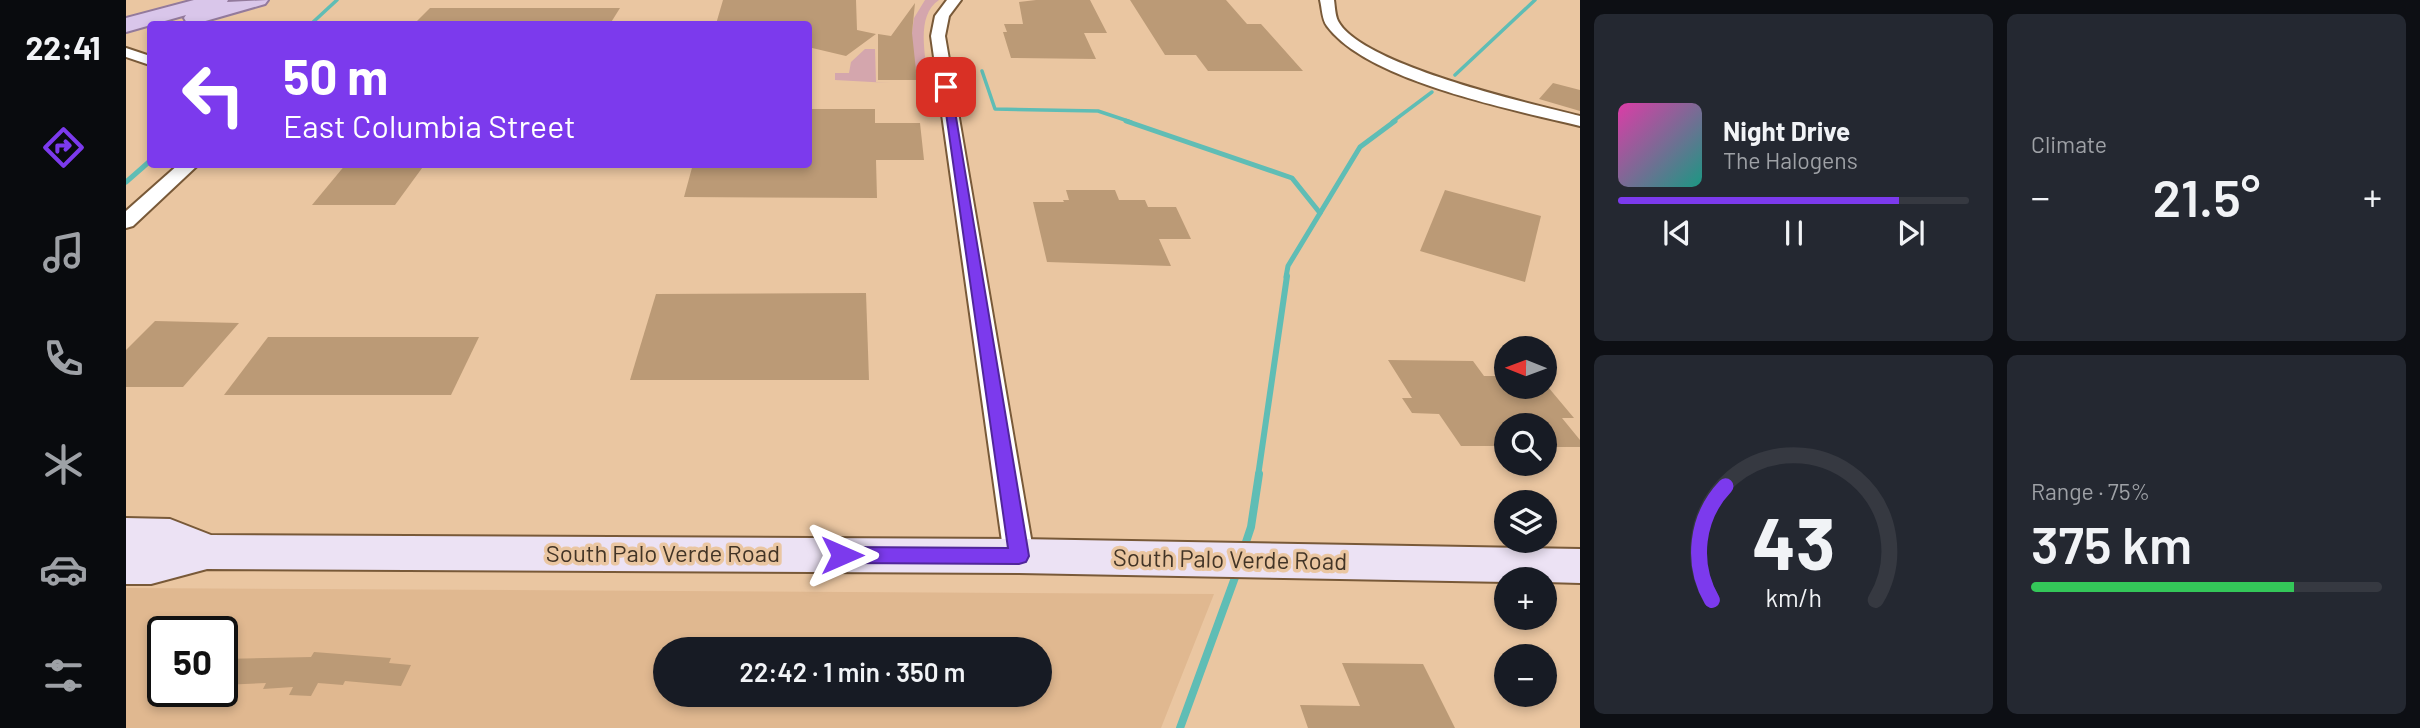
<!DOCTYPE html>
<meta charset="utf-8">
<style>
body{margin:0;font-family:Barlow,sans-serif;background:#242831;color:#f1f3f6;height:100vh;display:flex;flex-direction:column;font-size:26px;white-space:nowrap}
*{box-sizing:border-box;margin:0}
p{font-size:23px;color:#9ea1a6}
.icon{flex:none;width:38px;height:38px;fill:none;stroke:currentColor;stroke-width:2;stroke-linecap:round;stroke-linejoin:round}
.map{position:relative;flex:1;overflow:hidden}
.side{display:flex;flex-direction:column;gap:14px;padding:14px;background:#0d0f14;width:840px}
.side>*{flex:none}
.hud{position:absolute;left:21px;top:21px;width:665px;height:147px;border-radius:7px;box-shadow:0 4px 10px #0003;background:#7c3aed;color:#fff;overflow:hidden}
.needle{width:46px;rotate:271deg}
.buttons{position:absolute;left:1368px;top:336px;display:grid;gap:14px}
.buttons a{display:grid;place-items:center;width:63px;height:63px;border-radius:50%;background:#171b24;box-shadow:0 4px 10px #0003;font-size:35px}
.speed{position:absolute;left:21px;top:616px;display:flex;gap:14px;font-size:35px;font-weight:700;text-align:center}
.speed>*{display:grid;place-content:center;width:91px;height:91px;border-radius:50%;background:#171b24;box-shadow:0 4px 10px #0003;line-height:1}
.speed .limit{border:4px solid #111;border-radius:10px;background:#fff;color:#111}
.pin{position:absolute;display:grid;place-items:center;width:60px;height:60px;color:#fff;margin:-30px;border-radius:14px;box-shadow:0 4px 10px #0006}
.me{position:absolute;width:77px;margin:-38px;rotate:90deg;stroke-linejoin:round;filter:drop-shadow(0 0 5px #0008)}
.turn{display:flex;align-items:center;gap:24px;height:147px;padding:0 21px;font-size:32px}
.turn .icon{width:91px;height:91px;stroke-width:2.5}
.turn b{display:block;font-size:49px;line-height:60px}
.big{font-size:52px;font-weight:600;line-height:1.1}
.side .tile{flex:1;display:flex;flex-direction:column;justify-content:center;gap:10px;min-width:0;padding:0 24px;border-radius:10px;background:#242831}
.side .dial{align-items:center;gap:0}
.dial svg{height:182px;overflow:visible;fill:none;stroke:#363941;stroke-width:7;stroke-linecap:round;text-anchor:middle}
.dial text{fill:#f1f3f6;stroke:none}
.song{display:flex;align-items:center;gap:21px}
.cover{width:84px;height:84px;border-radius:10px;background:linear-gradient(135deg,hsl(320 70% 55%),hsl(170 70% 35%))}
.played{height:7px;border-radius:4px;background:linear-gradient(90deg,#7c3aed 80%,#363941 80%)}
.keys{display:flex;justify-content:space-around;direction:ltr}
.heat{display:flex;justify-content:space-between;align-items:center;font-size:38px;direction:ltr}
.charge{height:10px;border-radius:5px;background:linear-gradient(90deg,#34c759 75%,#363941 0)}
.side .tiles{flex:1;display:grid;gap:14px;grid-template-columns:repeat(2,1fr)}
.trip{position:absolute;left:527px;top:637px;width:399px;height:70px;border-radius:35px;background:#171b24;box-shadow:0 4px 10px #0003;font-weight:600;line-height:70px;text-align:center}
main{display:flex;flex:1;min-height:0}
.dock{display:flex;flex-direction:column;width:126px;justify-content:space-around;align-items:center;background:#090b0e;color:#9ea1a6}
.dock .icon{width:49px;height:49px}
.dock .active{color:#7c3aed}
.dock b{font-size:32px;color:#f1f3f6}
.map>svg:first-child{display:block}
.built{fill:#e0b890;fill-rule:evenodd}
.green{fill:#d4a6ad}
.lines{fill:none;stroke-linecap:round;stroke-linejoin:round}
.stream-far3{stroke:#5fbdb5;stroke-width:3.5}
.stream-far2{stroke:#5fbdb5;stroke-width:5}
.stream-far1{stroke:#5fbdb5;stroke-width:6}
.stream{stroke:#5fbdb5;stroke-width:8}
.building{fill:#bb9a76}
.street-casing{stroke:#785938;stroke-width:4}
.secondary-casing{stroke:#785938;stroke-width:4}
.primary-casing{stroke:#937a9c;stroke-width:4}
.street{fill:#fff;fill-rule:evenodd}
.secondary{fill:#ece2f4;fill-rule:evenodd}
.primary{fill:#d9c6ea;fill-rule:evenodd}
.route{fill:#7c3aed;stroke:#51269a;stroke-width:2}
.labels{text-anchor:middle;stroke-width:7;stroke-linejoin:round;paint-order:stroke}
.near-street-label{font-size:24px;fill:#423426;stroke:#eac6a1}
</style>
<main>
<nav class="dock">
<b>22:41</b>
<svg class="icon active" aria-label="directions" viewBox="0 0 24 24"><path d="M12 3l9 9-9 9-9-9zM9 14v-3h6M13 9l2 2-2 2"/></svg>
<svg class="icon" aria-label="music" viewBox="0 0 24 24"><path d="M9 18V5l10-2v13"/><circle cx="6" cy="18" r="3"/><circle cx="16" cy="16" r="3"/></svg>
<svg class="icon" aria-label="phone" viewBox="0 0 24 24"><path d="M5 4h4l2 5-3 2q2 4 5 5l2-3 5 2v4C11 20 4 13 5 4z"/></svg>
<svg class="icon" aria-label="climate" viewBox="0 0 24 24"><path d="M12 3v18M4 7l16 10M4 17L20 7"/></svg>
<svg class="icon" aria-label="car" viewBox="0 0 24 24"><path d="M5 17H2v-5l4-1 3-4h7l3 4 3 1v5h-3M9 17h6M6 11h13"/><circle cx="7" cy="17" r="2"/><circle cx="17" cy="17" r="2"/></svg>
<svg class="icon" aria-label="filters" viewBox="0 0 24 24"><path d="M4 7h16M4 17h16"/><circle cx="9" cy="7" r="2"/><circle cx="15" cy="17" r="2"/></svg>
</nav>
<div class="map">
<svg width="1454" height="728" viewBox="0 0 1454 728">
<rect width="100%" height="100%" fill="#eac6a1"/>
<path class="built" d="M0,588L1088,594L1035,728H0ZM37,632H96V691H37ZM539,649H914V695H539Z"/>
<g class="green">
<path d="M799,0H813C789,16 800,56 802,81L791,80L785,39L788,18Z"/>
<path d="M739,49H749L750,82L764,83L709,80V73H723L725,62Z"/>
</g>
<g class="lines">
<g class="stream-far3">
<path d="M185,24L211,0"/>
<path d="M856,71L869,109L972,111L1005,122"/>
<path d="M1329,75L1409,0"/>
<path d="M1266,122L1306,92"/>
</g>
<g class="stream-far2">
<path d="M1000,121L1166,178L1194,213"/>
<path d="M0,182L24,161"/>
<path d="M1160,277L1162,266L1234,147L1269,121"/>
</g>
<path class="stream-far1" d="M1132,476L1161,276"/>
<g class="stream">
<path d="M1118,548L1125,527L1133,474"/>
<path d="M1054,728L1111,572"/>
</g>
</g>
<g class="building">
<path d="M597,0H730L731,30L750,34L720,56L682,47V24H590Z"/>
<path d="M910,0H964L981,33H958L970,59L885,58L877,32H881L878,24H897L893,2Z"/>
<path d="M1004,0H1100L1121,24H1135L1177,71H1082L1070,55H1039Z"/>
<path d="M789,3L786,33L791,80H752V34L765,36Z"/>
<path d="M304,8H494L484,24H288Z"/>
<path d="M1427,83L1454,90V111L1413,99Z"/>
<path d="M682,109H749V123H794L798,160H750L751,198L558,197L567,164H682Z"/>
<path d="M220,164H299L269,205H186Z"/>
<path d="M940,190H989L993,200H1019L1022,207H1050L1065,239H1033L1045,266L921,262L907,202H938L937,200H943Z"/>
<path d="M1319,190L1415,216L1399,282L1294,251Z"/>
<path d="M740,293L743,380H504L530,294Z"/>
<path d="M29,321L113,323L57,387H0V350Z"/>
<path d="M142,337H353L325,395H98Z"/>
<path d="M1262,360L1347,361L1358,376H1381V387H1422L1448,418H1436L1454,440V447H1419V425H1381V446H1335L1313,414L1286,413L1276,398H1286Z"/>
<path d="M188,652L265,658L263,663L285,665L275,686L219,681L217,685L192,683L185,696L163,695L167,687L137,689L140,683L96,685V659L185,657Z"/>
<path d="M1216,663L1297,664L1329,728H1182L1174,705L1234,706Z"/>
</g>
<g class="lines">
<g class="street-casing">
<g id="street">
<path d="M821,0H835L823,16L819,36L908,556L904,565L893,568L882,565L878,556L805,36L809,16Z"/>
<path d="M1194,0H1208C1209,6 1209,15 1212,21C1235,65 1405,104 1454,116V126C1388,110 1241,81 1201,26C1196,20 1196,8 1194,0Z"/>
<path d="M0,48L24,56V65L0,57Z"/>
<path d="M53,164H73L7,226L0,228V211Z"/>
</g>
</g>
<g class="secondary-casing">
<path id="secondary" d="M0,518L44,519L85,535L893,539L1454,549V583L1419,582V579H1381V582L893,573L81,569L25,584H0Z"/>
</g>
<g class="primary-casing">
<path id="primary" d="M68,0H102L101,2L142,0L139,4L69,24L61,23L58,18L60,15L0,32V18Z"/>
</g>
<use href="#street" class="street"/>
<use href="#secondary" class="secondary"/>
<use href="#primary" class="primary"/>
</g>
<path class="route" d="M816,85L825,87L903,556L900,562L893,564L716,563L709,561L706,555L709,549L716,547L882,548Z"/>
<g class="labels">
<g class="near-street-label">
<text x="537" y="562">South Palo Verde Road</text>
<text transform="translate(1104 560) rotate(1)" y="8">South Palo Verde Road</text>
</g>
</g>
</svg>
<div class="buttons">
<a><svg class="needle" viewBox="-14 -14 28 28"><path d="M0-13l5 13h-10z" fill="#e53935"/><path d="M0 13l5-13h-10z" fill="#9ea1a6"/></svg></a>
<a><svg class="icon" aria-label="search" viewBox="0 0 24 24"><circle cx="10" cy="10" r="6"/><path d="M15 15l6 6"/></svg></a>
<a><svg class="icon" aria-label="layers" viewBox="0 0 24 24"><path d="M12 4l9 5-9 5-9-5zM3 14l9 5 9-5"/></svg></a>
<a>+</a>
<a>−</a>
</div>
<div class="speed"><div class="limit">50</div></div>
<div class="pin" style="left:820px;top:87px;background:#d93025"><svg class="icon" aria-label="arrive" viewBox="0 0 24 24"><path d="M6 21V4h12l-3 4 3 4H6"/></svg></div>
<svg class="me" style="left:716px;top:555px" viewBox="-20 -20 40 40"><path d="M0-17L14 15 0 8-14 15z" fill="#7c3aed" stroke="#fff" stroke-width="4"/></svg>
<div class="trip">22:42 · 1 min · 350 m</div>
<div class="hud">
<div class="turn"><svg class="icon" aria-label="left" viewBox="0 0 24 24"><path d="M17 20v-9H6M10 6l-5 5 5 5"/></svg><div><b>50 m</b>East Columbia Street</div></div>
</div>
</div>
<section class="side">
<div class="tiles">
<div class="tile">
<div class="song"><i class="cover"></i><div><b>Night Drive</b><p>The Halogens</p></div></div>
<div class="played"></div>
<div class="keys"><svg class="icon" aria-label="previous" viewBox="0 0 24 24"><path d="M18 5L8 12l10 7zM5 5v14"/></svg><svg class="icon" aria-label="pause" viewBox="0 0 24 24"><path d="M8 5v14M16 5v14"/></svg><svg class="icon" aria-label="next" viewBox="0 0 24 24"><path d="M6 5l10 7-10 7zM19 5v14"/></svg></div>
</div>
<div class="tile"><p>Climate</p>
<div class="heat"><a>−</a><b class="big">21.5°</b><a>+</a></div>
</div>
<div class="tile dial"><svg viewBox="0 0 100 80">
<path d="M14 69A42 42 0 1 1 86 69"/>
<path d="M14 69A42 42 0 0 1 20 19" stroke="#7c3aed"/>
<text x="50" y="56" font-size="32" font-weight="700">43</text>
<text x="50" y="72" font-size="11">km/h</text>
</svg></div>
<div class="tile"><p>Range · 75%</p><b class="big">375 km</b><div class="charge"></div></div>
</div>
</section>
</main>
